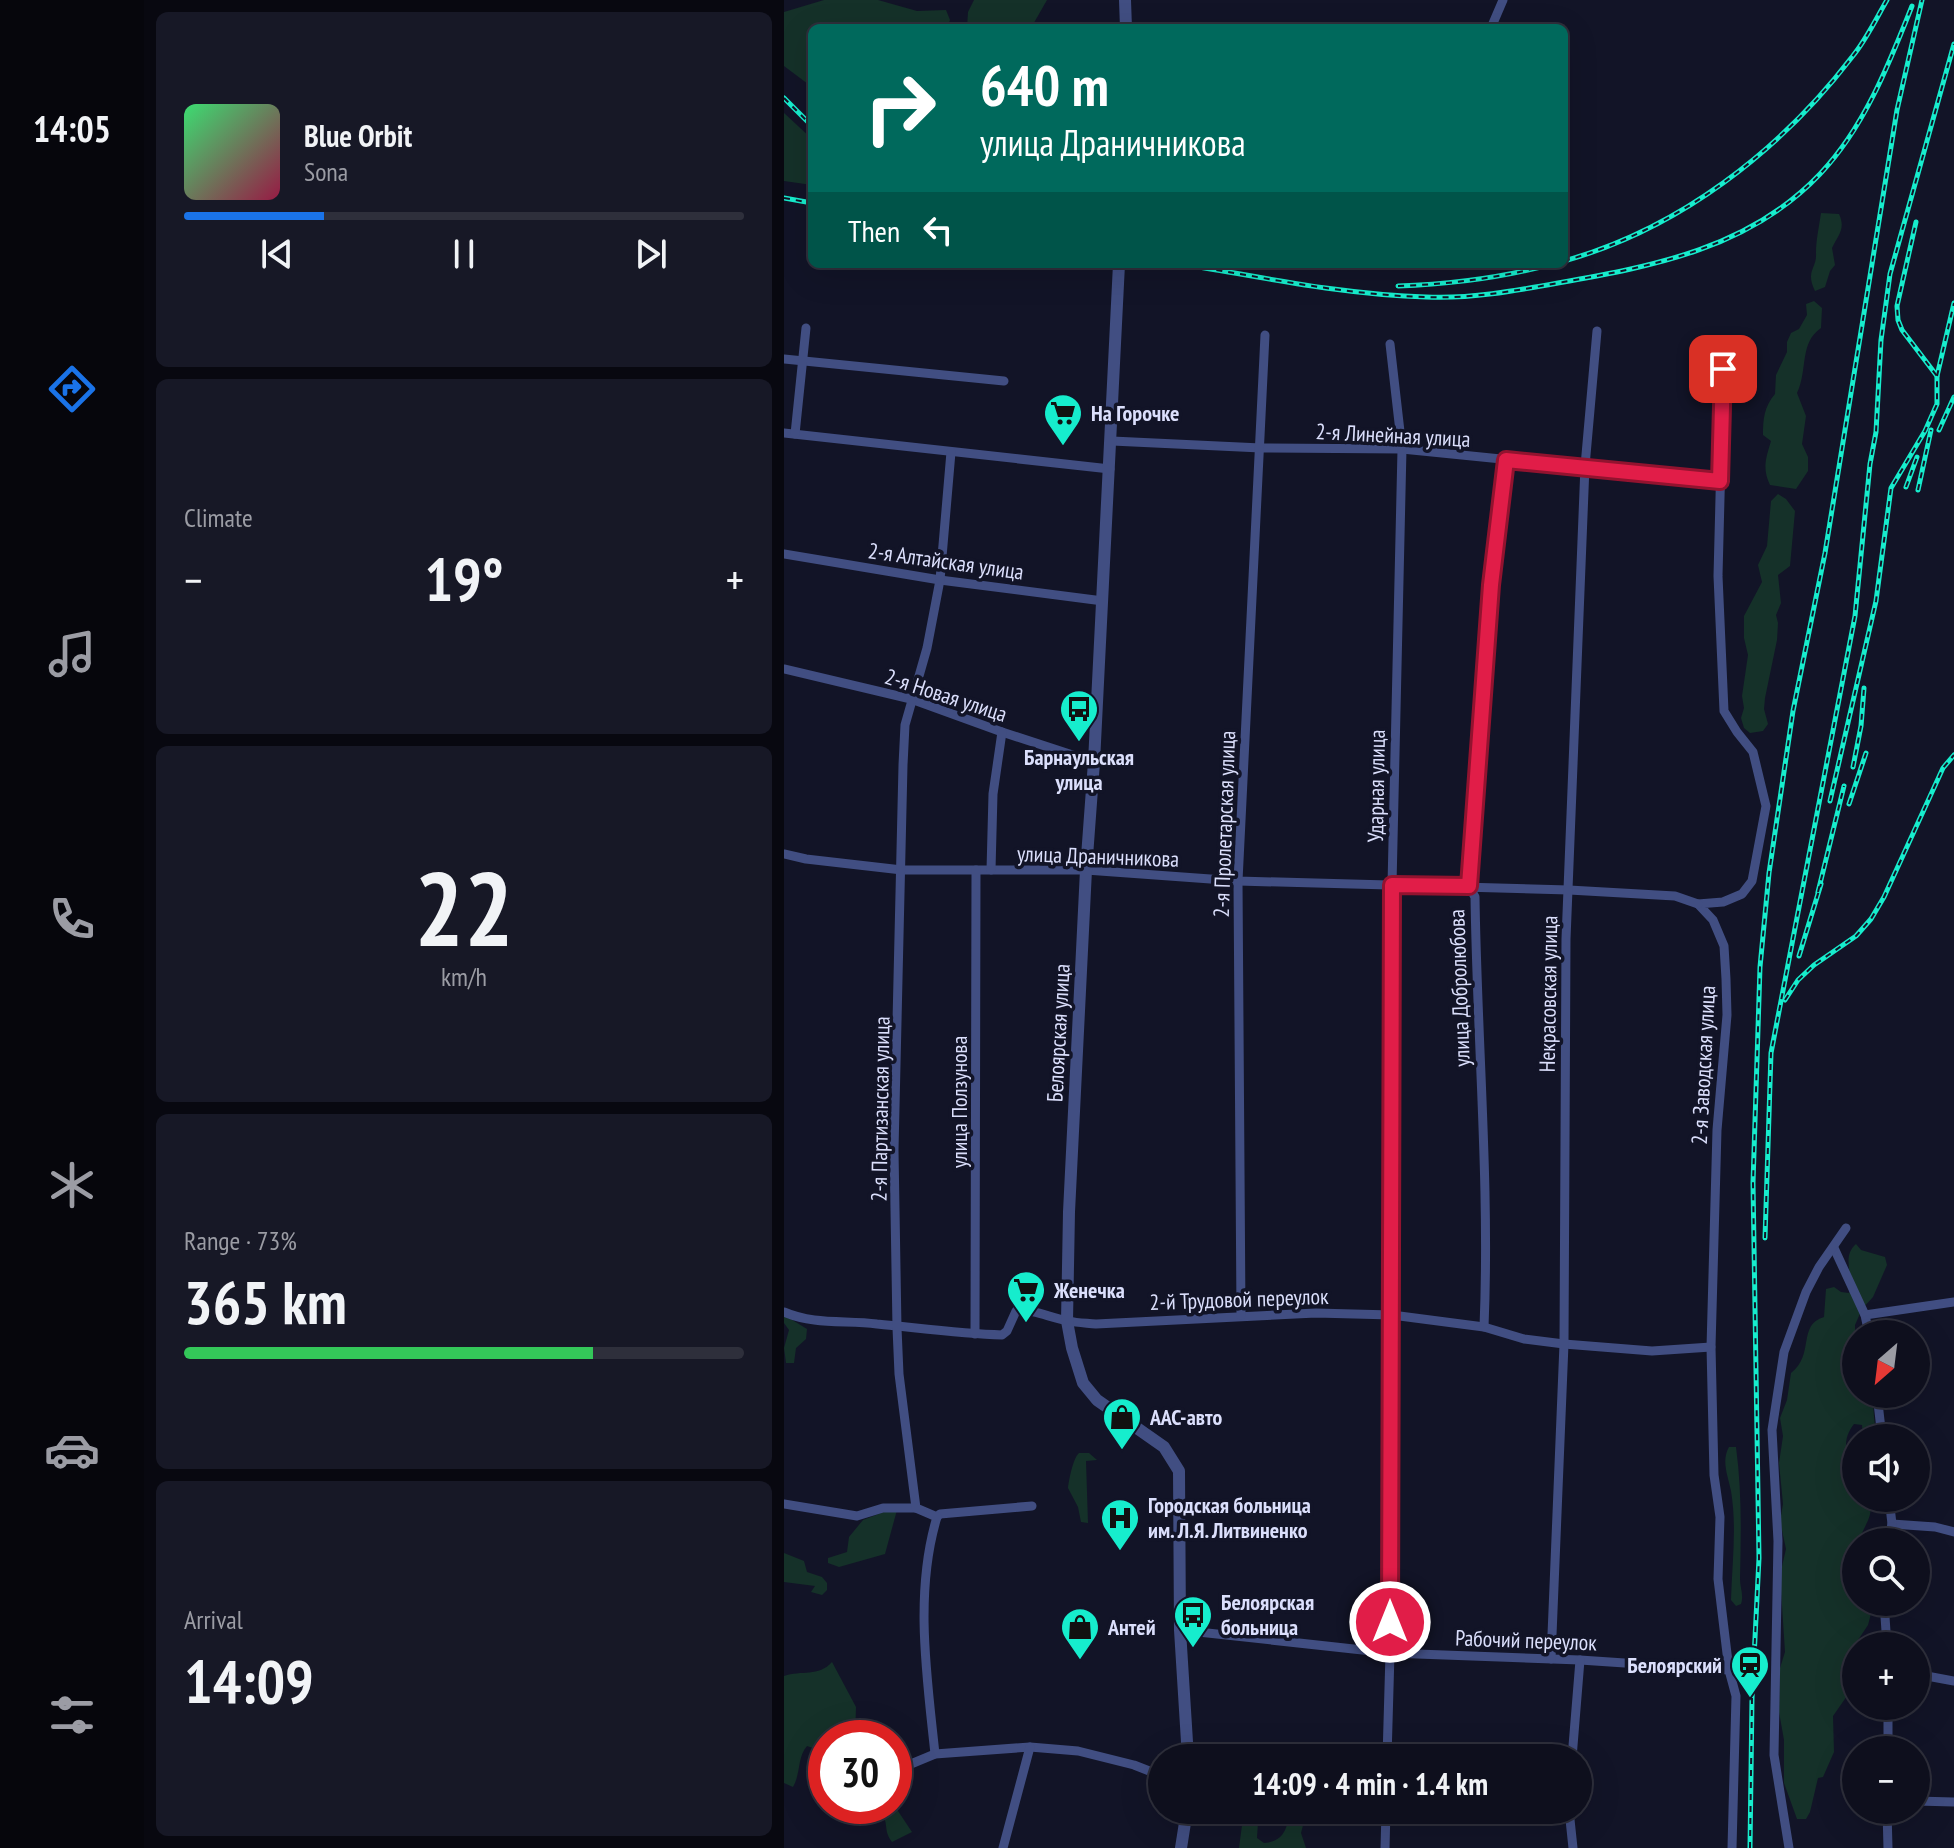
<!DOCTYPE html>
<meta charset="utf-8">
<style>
body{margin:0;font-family:"PT Sans Narrow",sans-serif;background:#171826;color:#f1f3f6;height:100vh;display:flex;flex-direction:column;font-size:30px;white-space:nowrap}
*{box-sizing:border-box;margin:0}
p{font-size:26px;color:#9b9ca4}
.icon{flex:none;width:44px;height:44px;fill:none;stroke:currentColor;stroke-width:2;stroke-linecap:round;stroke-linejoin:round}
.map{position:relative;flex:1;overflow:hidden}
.drawer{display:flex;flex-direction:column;gap:12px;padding:12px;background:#080810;width:640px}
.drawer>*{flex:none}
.guide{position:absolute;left:24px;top:24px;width:760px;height:244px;border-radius:12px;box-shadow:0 8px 32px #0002,0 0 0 2px #2e2f3b;background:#00695c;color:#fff;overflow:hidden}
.needle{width:52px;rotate:208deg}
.tools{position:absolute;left:1058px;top:1320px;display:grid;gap:16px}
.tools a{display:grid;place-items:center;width:88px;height:88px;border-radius:50%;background:#0e0f1d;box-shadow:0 8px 32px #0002,0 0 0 2px #2e2f3b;font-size:40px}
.speed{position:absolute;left:24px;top:1720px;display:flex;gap:16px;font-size:40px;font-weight:700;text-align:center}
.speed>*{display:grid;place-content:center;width:104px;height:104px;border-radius:50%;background:#0e0f1d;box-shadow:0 8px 32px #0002,0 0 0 2px #2e2f3b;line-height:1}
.speed .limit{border:12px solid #d22;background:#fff;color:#111}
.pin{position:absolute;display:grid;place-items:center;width:68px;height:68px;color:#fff;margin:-34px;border-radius:16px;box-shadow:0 4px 12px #0006}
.me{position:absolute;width:88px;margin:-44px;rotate:0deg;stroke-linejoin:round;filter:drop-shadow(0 0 6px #0008)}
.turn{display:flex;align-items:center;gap:28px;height:168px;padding:0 40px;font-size:36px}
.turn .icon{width:104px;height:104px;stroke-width:2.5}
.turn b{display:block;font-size:56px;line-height:68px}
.then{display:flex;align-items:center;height:76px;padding:0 40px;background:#0003;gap:16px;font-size:30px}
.big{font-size:60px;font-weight:700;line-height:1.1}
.drawer .widget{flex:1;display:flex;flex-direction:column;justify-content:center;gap:12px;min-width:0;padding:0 28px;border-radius:12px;background:#171826}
.drawer .dial{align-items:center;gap:0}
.dial b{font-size:104px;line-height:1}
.song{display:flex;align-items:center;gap:24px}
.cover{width:96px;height:96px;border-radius:12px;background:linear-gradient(135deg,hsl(140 70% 55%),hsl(340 70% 35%))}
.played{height:8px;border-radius:4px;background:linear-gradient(90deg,#1a73e8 25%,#2e2f3b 25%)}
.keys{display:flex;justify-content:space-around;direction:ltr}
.heat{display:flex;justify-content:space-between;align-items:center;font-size:44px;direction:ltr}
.charge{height:12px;border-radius:6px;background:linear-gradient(90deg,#34c759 73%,#2e2f3b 0)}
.trip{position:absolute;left:364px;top:1744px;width:444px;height:80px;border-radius:40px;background:#0e0f1d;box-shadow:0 8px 32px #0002,0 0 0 2px #2e2f3b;font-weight:700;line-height:80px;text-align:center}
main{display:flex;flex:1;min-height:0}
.tab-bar{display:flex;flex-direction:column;width:144px;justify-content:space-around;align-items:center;background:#06060c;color:#9b9ca4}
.tab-bar .icon{width:56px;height:56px}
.tab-bar .active{color:#1a73e8}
.tab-bar b{font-size:36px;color:#f1f3f6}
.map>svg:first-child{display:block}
.green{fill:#153129}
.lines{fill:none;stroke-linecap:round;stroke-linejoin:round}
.minor{stroke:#414e82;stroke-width:9}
.tertiary{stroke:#414e82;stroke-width:12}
.rail-casing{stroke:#16edcd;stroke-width:5}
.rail{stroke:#121427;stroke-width:2;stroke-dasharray:6;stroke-linecap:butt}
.route-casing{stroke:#92132f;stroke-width:20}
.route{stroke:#e11d48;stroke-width:14}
.labels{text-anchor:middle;stroke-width:7;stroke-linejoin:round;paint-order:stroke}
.poi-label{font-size:22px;font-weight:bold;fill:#dbdffc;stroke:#121427;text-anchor:start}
.street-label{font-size:22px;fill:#dbdffc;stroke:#121427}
</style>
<main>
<nav class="tab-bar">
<b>14:05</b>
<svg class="icon active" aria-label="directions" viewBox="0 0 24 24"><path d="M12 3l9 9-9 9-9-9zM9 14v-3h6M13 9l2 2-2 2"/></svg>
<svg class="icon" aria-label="music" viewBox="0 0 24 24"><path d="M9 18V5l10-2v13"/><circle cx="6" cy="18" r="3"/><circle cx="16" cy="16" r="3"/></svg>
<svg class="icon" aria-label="phone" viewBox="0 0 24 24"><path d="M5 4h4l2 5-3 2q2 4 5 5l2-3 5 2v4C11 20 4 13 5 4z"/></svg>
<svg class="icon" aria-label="climate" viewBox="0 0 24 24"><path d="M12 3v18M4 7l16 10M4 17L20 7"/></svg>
<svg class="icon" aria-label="car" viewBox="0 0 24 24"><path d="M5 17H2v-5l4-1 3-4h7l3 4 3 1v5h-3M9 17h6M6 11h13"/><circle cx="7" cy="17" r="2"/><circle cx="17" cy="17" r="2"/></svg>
<svg class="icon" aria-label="filters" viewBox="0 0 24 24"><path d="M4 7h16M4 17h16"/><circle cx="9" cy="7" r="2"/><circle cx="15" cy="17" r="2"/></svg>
</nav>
<section class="drawer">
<div class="widget">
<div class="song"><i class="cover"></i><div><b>Blue Orbit</b><p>Sona</p></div></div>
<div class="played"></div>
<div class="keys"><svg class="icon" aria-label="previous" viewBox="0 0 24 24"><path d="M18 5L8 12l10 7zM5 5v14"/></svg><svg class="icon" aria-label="pause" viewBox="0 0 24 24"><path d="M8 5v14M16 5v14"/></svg><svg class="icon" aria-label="next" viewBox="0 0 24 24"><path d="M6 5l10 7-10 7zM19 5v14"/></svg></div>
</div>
<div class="widget"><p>Climate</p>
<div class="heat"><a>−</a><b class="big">19°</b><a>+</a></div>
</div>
<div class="widget dial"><b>22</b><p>km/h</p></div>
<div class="widget"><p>Range · 73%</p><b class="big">365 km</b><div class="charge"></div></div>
<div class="widget"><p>Arrival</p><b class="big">14:09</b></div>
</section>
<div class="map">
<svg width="1170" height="1848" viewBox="0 0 1170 1848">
<rect width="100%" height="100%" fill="#121427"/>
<g class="green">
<path d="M40,0H94L133,11L162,10L166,20L163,28H28V87L0,66V12Z"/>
<path d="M190,0H263L247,28H183L184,12Z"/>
<path d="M0,113L28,139V185L0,181Z"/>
<path d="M1037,213L1055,214C1062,229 1054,235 1048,248L1051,265L1046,271L1041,287L1031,291C1021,270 1033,269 1032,253C1032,240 1035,227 1037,213Z"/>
<path d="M1030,301L1038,308L1037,328C1015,343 1024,370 1013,393L1022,416L1018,444L1024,457V471L1012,489L986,485C978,468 982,458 987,441L979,435C979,419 980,407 991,394L992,375L1003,352V342L1007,333L1015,329L1023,315L1022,304Z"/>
<path d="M994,494L1002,499L1011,511L1006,566L994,575L997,603L992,615L994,623L993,640L981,698L980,709L984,724L979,731L966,733L960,728L957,718L960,708L958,696L964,655L960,638V616L978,582L974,565L983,546L987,501Z"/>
<path d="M1072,1244L1077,1250L1101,1257L1103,1265L1089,1297L1078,1309L1071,1325L1072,1394H1088L1092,1438H1079L1078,1425L1070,1424C1053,1446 1068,1460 1072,1478C1073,1484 1072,1492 1072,1498H1085C1091,1518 1079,1525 1075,1542H1072V1602H1090L1084,1625L1070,1646L1068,1654L1072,1683L1049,1716L1050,1752L1039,1777L1034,1778L1026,1812L1022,1819H1013L1000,1783V1740L995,1712L996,1668L1001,1652L996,1575L1002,1549L996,1521L999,1504L995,1463L999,1436L996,1418L1003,1400L1007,1373C1031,1355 1013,1325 1040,1317L1042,1289L1050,1287L1057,1292L1065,1293C1070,1275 1057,1257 1072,1244Z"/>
<path d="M0,1315L23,1329L22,1339L12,1348L10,1363H2L0,1348L5,1330L0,1323Z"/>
<path d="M945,1447H952C958,1491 957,1535 956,1579C956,1588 960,1595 957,1604L952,1606L947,1600C948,1564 953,1527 947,1491C944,1476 937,1461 945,1447Z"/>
<path d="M295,1453H305L313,1460L302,1461L304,1523L297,1522L294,1507L284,1488C285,1480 289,1458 295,1453Z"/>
<path d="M105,1510H113L101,1554L55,1567L44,1563V1558L63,1552L65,1537L79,1520Z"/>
<path d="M0,1553L20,1561L23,1572L38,1577L43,1583V1590L38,1595L27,1592L31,1586L0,1582Z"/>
<path d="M48,1662L72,1707L71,1738H42V1803L35,1797C38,1777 47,1753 23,1746C13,1758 17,1773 9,1787L0,1783V1676C17,1670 35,1677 48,1662Z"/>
<path d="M110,1805L128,1832L108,1842C99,1830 105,1824 98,1814L93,1813L90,1817L81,1812L71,1821L65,1820L64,1814L69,1806Z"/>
<path d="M460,1810H471L474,1822L473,1838L480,1843C501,1841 503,1828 506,1810H523L517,1833L522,1848H455Z"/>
</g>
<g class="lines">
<g class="minor">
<path d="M707,28L719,0"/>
<path d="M940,341L934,576L940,711L953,732L969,752L982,806L968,881L958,894L939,902L914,904L929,920L940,946L942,979L943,1015L933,1130L927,1347L930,1475L936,1517L934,1579L945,1670L952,1696L948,1848"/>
<path d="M0,359L220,381"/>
<path d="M0,433L326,469"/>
<path d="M11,434L22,328"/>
<path d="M328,441L477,448L618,449L936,481"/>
<path d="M0,554L156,580L319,601"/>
<path d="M0,669L127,699L218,732L310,762"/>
<path d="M0,854L22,859L118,870H302L454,881L785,890L891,896L914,904"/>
<path d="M207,870L209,794L218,732"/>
<path d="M1050,1248L1081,1315L1085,1334"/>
<path d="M0,1312C30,1325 61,1320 93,1324C135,1328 176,1334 218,1335L223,1331L232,1311C252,1309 265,1318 285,1321C293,1323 303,1323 312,1324L532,1313L608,1315L700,1327L740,1339L780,1344L868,1351L927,1347"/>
<path d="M457,1315L454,881L481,335"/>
<path d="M1081,1315L1170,1302"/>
<path d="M700,1327C706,1184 693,1040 691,897L685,886L707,585L722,460"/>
<path d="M191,1334L192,870"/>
<path d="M1093,1394L1098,1438"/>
<path d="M0,1504L73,1516L99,1508H132"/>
<path d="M153,1517L156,1514L248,1506"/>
<path d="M1108,1524L1151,1527L1170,1532"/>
<path d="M1104,1542L1108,1524L1105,1498"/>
<path d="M1100,1602L1103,1646"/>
<path d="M396,1630L606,1653L796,1660L945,1670"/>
<path d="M767,1659L780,1344L782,939L801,466L813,331"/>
<path d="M1132,1674L1170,1681"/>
<path d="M1104,1750V1706"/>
<path d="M151,1754C143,1677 130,1593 153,1517L132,1508L115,1374L113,1328L110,1150L119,765L121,725L143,648L156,580L167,452"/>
<path d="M603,1758L606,1653L608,885L618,449L606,344"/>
<path d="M788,1758L796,1660"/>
<path d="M110,1771L151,1754L246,1747L294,1751L350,1765L378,1776"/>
<path d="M1132,1801L1170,1802"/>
<path d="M785,1810L789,1848"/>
<path d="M1103,1810L1104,1848"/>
<path d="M57,1815L61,1806"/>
<path d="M219,1848L246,1747"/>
<path d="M601,1848L602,1810"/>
<path d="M1005,1848L990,1755L994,1541L988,1430L1000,1352L1022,1292L1035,1267L1062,1228"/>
</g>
<g class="tertiary">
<path d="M341,0L342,28"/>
<path d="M335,264L310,762L302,870L285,1212L283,1321L288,1348L299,1383L313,1400L380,1447L395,1471L396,1630L404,1758"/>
<path d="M397,1848L403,1810"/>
</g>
<g class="rail-casing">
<g id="rail">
<path d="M0,98L28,126"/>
<path d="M0,198L28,203"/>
<path d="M780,261C895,229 996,151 1068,57C1082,40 1092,19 1103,0"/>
<path d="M397,264C478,277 560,295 642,297C686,299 730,291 774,283C870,266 966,248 1036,174C1080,128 1105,64 1128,6"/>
<path d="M614,286C668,284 717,278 768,264"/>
<path d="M1153,376L1170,303"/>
<path d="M1155,430L1170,397"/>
<path d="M1122,487L1133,457"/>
<path d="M1134,490L1147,430"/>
<path d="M1069,767L1077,726L1080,688"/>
<path d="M1046,801L1092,601L1107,488L1141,431L1153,404V376L1118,330L1114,320L1113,306L1132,222"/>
<path d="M1065,804L1082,753"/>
<path d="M1034,892L1060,786"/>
<path d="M1015,956L1037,884"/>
<path d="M1001,1000L1014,980L1030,965L1072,936L1087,919L1100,897L1159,768L1170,755"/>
<path d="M981,1238L987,1053L1071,616L1086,464L1092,432L1097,340L1106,274L1170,44"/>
<path d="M966,1848L968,1698L975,1558L969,1183L976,967L985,873L1009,711L1041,553L1113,110L1138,0"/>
</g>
</g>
<use href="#rail" class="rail"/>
</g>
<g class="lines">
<g class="route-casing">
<path id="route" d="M606,1622L608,885L685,886L707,585L722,460L936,481L939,369"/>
</g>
<use href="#route" class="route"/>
</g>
<defs>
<g id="supermarket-pin" transform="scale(2)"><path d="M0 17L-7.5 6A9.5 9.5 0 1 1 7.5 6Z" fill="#16edcd" stroke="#121427"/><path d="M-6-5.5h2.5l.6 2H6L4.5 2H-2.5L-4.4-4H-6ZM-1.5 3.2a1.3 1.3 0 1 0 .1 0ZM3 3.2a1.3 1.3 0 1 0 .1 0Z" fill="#111"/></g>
<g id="bus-pin" transform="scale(2)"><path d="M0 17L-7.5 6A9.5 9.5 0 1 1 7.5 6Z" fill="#16edcd" stroke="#121427"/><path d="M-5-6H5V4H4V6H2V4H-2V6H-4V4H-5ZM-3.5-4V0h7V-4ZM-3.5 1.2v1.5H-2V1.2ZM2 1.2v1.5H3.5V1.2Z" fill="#111"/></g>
<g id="shop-pin" transform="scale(2)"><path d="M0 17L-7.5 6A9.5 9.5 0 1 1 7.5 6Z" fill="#16edcd" stroke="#121427"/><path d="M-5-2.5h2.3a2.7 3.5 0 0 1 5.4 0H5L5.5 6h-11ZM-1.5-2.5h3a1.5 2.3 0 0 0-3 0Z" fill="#111"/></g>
<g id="hospital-pin" transform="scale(2)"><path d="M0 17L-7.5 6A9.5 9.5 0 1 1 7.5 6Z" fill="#16edcd" stroke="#121427"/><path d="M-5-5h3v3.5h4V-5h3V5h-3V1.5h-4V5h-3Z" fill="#111"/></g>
<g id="station-pin" transform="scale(2)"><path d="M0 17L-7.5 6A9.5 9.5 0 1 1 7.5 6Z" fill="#16edcd" stroke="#121427"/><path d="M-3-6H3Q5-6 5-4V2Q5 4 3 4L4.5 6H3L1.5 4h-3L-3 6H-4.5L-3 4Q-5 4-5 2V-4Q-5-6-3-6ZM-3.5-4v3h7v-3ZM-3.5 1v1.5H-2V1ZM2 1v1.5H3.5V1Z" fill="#111"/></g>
</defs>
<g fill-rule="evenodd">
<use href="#supermarket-pin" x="279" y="413"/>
<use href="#bus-pin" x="295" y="709"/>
<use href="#supermarket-pin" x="242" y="1290"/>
<use href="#shop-pin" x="338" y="1417"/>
<use href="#hospital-pin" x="336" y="1518"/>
<use href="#bus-pin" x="409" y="1615"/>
<use href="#shop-pin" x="296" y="1627"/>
<use href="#station-pin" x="966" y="1665"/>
</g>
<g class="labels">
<g class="poi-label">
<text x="307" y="421">На Горочке</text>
<text x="295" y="765" text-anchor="middle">Барнаульская<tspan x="295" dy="25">улица</tspan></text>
<text x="270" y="1298">Женечка</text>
<text x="366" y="1425">ААС-авто</text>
<text x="364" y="1513">Городская больница<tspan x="364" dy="25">им. Л.Я. Литвиненко</tspan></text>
<text x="437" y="1610">Белоярская<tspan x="437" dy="25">больница</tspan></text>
<text x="324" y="1635">Антей</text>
<text x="938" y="1673" text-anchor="end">Белоярский</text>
</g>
<g class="street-label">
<text transform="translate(609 435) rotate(3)" y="8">2-я Линейная улица</text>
<text transform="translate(162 561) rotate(8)" y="8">2-я Алтайская улица</text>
<text transform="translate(162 695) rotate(18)" y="8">2-я Новая улица</text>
<text transform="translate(592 786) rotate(-89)" y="8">Ударная улица</text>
<text transform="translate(440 824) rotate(-88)" y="8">2-я Пролетарская улица</text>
<text transform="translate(314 856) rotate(2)" y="8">улица Драничникова</text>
<text transform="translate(675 988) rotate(-92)" y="8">улица Добролюбова</text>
<text transform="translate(764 994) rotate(-89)" y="8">Некрасовская улица</text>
<text transform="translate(274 1033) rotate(-87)" y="8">Белоярская улица</text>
<text transform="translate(919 1065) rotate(-87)" y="8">2-я Заводская улица</text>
<text transform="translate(175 1102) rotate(-90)" y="8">улица Ползунова</text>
<text transform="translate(96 1109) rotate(-89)" y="8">2-я Партизанская улица</text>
<text transform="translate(455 1299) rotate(-2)" y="8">2-й Трудовой переулок</text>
<text transform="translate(742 1640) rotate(2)" y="8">Рабочий переулок</text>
</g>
</g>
</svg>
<div class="tools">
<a><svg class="needle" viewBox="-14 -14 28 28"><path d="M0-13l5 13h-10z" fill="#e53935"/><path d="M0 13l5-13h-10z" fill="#9b9ca4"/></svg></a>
<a><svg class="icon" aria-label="sound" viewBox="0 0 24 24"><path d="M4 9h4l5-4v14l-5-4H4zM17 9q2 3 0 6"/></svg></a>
<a><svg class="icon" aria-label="search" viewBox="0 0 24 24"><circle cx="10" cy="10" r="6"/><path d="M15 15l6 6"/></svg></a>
<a>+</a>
<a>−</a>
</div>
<div class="speed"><div class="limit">30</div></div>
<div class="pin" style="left:939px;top:369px;background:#d93025"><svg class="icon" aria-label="arrive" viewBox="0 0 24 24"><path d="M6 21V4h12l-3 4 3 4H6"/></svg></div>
<svg class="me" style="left:606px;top:1622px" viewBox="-20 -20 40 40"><circle r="17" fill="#e11d48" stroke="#fff" stroke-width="3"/><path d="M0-11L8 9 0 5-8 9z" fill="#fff"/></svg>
<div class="trip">14:09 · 4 min · 1.4 km</div>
<div class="guide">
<div class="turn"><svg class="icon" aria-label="right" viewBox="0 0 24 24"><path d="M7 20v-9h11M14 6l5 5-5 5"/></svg><div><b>640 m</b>улица Драничникова</div></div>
<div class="then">Then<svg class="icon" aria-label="left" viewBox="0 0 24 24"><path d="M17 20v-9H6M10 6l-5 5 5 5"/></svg></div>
</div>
</div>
</main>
